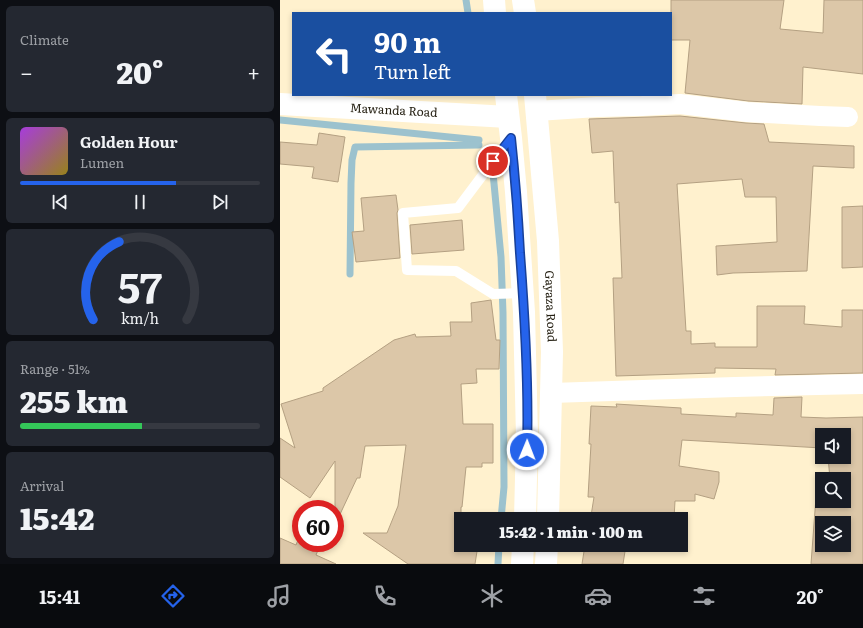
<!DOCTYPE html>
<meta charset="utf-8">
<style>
body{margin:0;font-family:Literata,serif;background:#242831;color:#f1f3f6;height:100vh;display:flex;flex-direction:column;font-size:15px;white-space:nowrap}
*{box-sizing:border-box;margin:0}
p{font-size:13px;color:#9ea1a6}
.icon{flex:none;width:22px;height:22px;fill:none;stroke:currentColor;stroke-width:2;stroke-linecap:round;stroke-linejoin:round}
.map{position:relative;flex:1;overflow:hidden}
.panel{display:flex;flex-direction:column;gap:6px;padding:6px;background:#0d0f14;width:280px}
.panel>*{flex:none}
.hud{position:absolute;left:12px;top:12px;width:380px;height:84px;border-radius:0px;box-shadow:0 2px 6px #0003;background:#1a4fa0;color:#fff;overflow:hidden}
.tools{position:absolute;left:535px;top:428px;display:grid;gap:8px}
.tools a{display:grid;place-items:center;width:36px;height:36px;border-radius:0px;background:#171b24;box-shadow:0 2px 6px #0003;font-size:20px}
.speed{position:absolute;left:12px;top:500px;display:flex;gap:8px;font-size:20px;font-weight:700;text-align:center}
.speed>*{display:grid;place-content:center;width:52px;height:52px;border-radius:50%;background:#171b24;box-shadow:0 2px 6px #0003;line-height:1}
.speed .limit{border:6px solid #d22;background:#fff;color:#111}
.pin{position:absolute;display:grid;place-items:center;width:34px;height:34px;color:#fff;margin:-17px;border:2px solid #fff;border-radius:50%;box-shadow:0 1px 4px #0007}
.me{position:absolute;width:44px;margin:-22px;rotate:1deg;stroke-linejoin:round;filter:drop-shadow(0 0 3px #0008)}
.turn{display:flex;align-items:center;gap:14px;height:84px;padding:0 16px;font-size:18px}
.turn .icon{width:52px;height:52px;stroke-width:2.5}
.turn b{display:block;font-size:28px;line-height:34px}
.big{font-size:30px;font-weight:800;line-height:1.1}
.panel .widget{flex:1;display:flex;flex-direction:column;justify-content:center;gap:6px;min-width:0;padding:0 14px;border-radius:6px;background:#242831}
.panel .dial{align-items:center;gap:0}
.dial svg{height:104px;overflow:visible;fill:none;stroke:#363941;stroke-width:7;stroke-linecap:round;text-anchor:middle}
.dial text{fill:#f1f3f6;stroke:none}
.song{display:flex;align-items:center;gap:12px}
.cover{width:48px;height:48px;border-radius:6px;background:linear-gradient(135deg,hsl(280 70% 55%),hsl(50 70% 35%))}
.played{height:4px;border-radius:2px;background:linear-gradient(90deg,#2563eb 65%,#363941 65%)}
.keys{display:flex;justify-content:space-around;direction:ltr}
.heat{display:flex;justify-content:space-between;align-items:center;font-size:22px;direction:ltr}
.charge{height:6px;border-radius:3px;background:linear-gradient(90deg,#34c759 51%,#363941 0)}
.trip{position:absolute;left:174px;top:512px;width:234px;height:40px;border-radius:0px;background:#171b24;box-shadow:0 2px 6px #0003;font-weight:800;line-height:40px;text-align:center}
.menu{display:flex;height:64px;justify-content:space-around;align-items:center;background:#090b0e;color:#9ea1a6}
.menu .icon{width:28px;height:28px}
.menu .on{color:#2563eb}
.menu b{font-size:18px;color:#f1f3f6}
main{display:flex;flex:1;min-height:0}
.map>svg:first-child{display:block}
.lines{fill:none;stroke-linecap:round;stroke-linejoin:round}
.stream{stroke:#9cc2ce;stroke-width:7}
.building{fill:#dcc7a8;stroke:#b4a082;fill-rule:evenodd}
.lane{stroke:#fff;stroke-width:10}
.street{stroke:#fff;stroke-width:20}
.secondary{stroke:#fff;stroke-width:22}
.primary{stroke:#fff;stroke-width:22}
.route-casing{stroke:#184099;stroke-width:10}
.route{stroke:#2563eb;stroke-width:7}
.labels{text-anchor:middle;stroke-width:3;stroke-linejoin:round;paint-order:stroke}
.street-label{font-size:12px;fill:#272215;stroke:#fff}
</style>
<main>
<section class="panel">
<div class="widget"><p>Climate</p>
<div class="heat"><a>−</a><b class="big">20°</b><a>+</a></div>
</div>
<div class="widget">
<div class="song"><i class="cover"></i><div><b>Golden Hour</b><p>Lumen</p></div></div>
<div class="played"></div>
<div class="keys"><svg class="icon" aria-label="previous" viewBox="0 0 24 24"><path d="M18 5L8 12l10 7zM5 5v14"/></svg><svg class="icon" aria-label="pause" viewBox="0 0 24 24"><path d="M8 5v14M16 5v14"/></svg><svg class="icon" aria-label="next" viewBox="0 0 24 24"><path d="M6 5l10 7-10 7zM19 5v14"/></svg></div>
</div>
<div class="widget dial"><svg viewBox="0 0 100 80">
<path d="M14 69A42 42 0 1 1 86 69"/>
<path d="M14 69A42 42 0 0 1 34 9" stroke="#2563eb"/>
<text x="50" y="56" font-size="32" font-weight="700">57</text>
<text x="50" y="72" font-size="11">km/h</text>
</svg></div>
<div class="widget"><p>Range · 51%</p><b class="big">255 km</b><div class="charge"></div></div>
<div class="widget"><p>Arrival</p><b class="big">15:42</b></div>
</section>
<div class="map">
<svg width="583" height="564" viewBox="0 0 583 564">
<rect width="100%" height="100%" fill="#fff1ce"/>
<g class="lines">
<g class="stream">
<path d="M186,0L188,13"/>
<path d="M0,120L199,140"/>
<path d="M213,173L221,257L223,313L224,487L221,519"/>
<path d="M70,274L71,183L72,160L75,147L199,145"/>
<path d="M218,564L219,545"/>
</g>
</g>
<g class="building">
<path d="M391,0H504L500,29L543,33L544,0H583V74L523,67L522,104L468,101L405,93L410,40H391Z"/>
<path d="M400,116L466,123L484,124L489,142L574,146V168L533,166L527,271L453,273L437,275L436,246L497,242L496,197H465L462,179L397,184L406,331H411V344L435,343V347H477V306H525L524,324L562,327V310H583V373L495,375L496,369L435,368V373L336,376L333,278H342L339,202L335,203L333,151L312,153L309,119Z"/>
<path d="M39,133L65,137L58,182L32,178L34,167L0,164V142L37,145Z"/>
<path d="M116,195L118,210L117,213L120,258L76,262L72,232L84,231L81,198Z"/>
<path d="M583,206V267L562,268V207Z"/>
<path d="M182,220L184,250L132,254L130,225Z"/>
<path d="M211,300L216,340H220L219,369H196L197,383L181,384L183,424H213V463H202V467H186L182,507H181V545H198L195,564H128L83,533H107L118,506L126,445L85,446L80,478H77L55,525V461L30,498L0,477V438L15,448L1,404L43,391V388L114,340L135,334L136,337L171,336L170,322H192L191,303Z"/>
<path d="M522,397L521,417L546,418L583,417V564H531L537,484L542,485V501H564V479H550L548,457H564V435H542V448L402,440L399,466L439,472V482L434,499L415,494V501H395L394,519H334V518L311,516L314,497H308L311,444H309L311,406L337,407L336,404L401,408V414L456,417V413L493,415L494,398ZM542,523H564V545H542Z"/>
<path d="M20,535H21V543H41L36,555L56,564H0V538L16,545Z"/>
<path d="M305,545H346L343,564H302Z"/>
</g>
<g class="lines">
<path class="lane" d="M229,140L178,208L123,213L127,270L176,271L213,294L243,293"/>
<g class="street">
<path d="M257,111L317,107L362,106L400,104L467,112L540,116L568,117"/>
<path d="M271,393L455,387L583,384"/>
</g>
<path class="secondary" id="s1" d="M0,104L228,117"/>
<g class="primary">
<path d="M214,0L215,13"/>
<path d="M243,0L245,13"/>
<path d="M226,95L231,138L236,192L244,312L247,437L245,519"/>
<path id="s2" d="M255,95L268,241L272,352L268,519"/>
<path d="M242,564L243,545"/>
<path d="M266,564L267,545"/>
</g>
</g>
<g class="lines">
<g class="route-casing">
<path id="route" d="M213,161L231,138C235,176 238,215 240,253C245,319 249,385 247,450"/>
</g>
<use href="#route" class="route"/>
</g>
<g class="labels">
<g class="street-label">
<text dy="4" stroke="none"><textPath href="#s1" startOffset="114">Mawanda Road</textPath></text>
<text dy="4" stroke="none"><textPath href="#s2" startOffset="212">Gayaza Road</textPath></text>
</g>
</g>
</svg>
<div class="tools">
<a><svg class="icon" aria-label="sound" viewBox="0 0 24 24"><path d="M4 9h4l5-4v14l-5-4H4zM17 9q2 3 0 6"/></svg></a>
<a><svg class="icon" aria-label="search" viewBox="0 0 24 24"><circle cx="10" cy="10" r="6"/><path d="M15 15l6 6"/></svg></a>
<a><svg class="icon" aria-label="layers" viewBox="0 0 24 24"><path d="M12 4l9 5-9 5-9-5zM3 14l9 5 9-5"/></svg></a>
</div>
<div class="speed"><div class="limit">60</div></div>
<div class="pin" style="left:213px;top:161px;background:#d93025"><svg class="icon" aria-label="arrive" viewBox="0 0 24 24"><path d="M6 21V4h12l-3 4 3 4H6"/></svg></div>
<svg class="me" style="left:247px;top:450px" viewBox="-20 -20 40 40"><circle r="17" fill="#2563eb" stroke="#fff" stroke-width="3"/><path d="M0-11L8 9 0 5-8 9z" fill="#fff"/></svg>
<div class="trip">15:42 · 1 min · 100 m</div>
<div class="hud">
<div class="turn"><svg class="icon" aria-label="left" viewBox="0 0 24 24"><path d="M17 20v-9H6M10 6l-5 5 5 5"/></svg><div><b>90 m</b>Turn left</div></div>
</div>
</div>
</main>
<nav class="menu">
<b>15:41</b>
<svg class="icon on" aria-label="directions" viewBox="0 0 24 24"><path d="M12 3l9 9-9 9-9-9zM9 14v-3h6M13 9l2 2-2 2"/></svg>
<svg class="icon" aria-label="music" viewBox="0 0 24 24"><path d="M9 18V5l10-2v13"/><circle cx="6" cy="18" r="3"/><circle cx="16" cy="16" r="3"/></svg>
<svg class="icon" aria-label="phone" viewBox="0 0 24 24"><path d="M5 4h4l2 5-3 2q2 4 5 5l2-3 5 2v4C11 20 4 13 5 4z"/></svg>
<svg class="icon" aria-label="climate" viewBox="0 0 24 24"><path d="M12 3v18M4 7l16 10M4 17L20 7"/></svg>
<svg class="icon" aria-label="car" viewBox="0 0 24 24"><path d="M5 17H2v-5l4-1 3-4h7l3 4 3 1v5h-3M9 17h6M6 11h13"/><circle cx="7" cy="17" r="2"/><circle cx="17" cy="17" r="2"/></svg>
<svg class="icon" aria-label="filters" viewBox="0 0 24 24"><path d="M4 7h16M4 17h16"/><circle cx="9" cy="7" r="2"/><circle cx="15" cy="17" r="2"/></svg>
<b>20°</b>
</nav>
